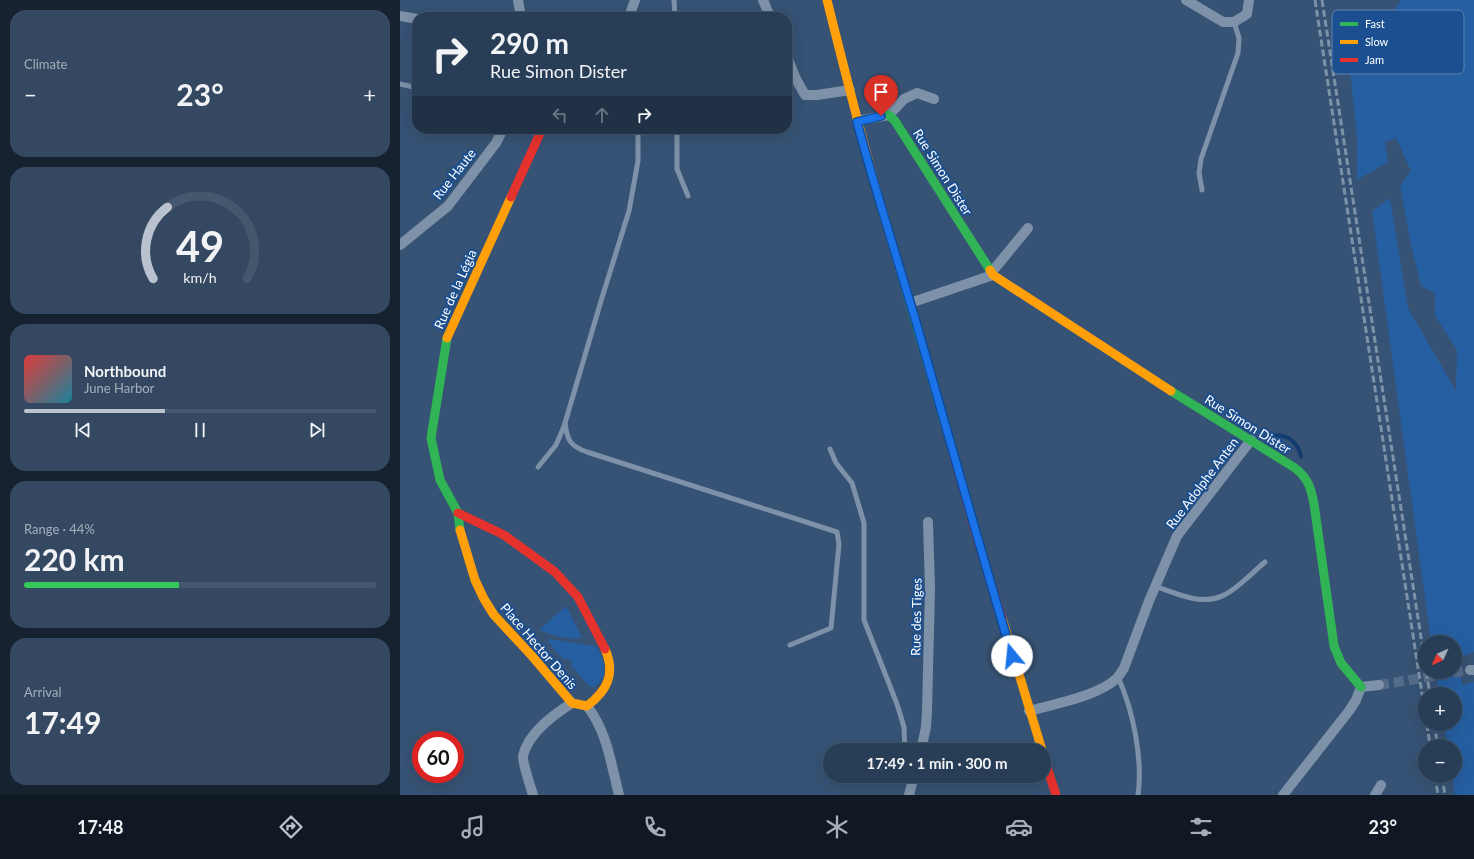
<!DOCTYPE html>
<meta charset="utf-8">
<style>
body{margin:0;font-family:Lato,sans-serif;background:#344961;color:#f1f3f6;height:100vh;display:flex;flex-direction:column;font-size:15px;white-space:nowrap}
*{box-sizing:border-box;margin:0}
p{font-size:13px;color:#a5aeba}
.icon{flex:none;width:22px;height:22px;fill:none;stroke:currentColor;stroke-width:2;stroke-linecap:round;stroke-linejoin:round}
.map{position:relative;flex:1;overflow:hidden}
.side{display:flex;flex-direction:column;gap:10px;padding:10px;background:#162230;width:400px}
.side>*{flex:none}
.banner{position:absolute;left:12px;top:12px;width:380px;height:122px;border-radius:16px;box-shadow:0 4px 16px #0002,0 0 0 1px #44576d;background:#283e57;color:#f1f3f6;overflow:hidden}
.needle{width:26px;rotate:225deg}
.controls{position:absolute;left:1018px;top:635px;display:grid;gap:8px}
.controls a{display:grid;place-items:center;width:44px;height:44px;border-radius:50%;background:#283e57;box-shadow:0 4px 16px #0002,0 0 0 1px #44576d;font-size:20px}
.speed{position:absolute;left:12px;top:731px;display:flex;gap:8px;font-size:20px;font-weight:700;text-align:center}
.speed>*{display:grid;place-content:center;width:52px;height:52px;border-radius:50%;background:#283e57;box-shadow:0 4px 16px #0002,0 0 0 1px #44576d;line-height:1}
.speed .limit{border:6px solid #d22;background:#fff;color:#111}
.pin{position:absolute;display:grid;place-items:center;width:34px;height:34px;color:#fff;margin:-41px -17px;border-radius:50% 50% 50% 0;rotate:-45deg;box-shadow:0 0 4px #0007}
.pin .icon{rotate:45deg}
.me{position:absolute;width:44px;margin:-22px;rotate:343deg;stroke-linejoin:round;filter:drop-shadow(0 0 3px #0008)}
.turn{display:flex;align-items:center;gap:14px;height:84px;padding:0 12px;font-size:18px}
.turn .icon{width:52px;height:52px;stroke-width:2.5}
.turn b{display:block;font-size:28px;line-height:34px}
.lanes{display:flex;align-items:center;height:38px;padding:0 12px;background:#0003;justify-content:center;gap:20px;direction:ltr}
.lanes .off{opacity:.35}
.big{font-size:30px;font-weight:700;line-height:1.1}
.side .widget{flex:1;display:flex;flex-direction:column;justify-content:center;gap:6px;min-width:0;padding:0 14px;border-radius:16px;background:#344961}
.side .dial{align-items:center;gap:0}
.dial svg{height:104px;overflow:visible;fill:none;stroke:#44576d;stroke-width:7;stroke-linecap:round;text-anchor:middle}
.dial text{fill:#f1f3f6;stroke:none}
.song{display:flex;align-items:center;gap:12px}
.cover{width:48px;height:48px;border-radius:6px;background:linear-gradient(135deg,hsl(0 70% 55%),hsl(190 70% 35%))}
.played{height:4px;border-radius:2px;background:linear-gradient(90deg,#b9c2ce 40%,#44576d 40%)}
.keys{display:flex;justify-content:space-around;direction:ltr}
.heat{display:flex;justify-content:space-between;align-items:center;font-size:22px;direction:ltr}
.charge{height:6px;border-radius:3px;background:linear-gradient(90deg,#34c759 44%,#44576d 0)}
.trip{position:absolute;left:423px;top:743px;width:228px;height:40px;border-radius:20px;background:#283e57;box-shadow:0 4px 16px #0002,0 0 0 1px #44576d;font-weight:700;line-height:40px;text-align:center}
.dock{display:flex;height:64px;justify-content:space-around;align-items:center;background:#101923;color:#a5aeba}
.dock .icon{width:28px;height:28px}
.dock .current{color:#b9c2ce}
.dock b{font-size:18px;color:#f1f3f6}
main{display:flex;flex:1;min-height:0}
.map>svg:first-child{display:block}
.green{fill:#265fa1}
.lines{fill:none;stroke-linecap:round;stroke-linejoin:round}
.stream{stroke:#153c6e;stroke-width:4}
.street-tunnel{stroke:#546c89;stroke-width:10;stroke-dasharray:10 5;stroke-linecap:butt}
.lane{stroke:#7d92a8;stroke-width:5}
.street{stroke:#7d92a8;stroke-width:10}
.fast{stroke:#30b455;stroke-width:9}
.slow{stroke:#ff9f0a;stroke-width:9}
.jam{stroke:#e5322d;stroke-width:9}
.rail{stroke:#7e92a7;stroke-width:3;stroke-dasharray:7 3;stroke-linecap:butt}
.route-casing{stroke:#114b97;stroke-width:10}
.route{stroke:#1a73e8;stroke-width:7}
.labels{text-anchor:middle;stroke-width:4;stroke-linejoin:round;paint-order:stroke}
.street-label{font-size:13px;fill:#fff;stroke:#1b4f8f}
.key{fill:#1b4f8f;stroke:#5f84b1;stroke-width:1}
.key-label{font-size:11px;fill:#fff}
</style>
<main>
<section class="side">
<div class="widget"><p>Climate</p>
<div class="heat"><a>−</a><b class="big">23°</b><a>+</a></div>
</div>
<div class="widget dial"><svg viewBox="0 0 100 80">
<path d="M14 69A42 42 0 1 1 86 69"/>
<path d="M14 69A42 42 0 0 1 25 14" stroke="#b9c2ce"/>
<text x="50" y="56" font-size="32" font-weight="700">49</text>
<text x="50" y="72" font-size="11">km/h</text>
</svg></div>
<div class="widget">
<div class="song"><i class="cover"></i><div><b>Northbound</b><p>June Harbor</p></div></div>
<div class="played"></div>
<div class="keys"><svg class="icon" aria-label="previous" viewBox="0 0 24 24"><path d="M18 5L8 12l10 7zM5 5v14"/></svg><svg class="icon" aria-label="pause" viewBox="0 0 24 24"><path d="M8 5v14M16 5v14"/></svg><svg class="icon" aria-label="next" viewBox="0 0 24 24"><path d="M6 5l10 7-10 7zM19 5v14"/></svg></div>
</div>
<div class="widget"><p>Range · 44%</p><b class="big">220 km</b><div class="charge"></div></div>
<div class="widget"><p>Arrival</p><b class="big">17:49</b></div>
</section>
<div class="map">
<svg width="1074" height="795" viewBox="0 0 1074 795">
<rect width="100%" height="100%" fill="#365274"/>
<g class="green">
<path d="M1001,0H1074V652L1058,658L1062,685L1074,682V795H1055L1052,776H1055V746H1048L1044,724H1055V694H1039L1036,672H1055V642H1031L972,211L990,198L1008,308L1056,391L1057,350L1035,316V293L1021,286L1011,245L1000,186L1011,171L996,138L985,142L988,162L957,180V138L949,59L982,26Z"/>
<path d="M166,606L182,638C165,640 155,636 139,630Z"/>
<path d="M150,639L195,646C202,653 207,668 203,678C201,682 196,685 194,688L188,685L172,667L171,660L163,659L148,642Z"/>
</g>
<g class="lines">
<path class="stream" d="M870,436C886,433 898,441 901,457"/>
<path class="street-tunnel" d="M979,685L1070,670"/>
<g class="lane">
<path d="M274,0L275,17"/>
<path d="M0,84L17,88"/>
<path d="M238,129V161L229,211L201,301L165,423C167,440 170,446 187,452L437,532L439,544L431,628L390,645"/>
<path d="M277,129V169L288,196"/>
<path d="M802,190L799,173L801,159L838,53L839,38L834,22"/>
<path d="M430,449L436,463L452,483L464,523V620L497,704L504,727L505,750"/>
<path d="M138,467L156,445L165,424"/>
<path d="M755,586C777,594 804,607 826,594C839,587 853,572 865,562"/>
<path d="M718,677C733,710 743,759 738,795"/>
</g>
<g class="street">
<path d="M118,0L121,17"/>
<path d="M363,0L370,17"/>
<path d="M786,0L823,22H834L847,14L849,0"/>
<path d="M0,16L17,19"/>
<path d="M229,17L235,0"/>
<path d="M387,57L396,79L405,95H417L450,90"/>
<path d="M457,121L489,115L504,99L517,93L534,99"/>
<path d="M0,245L48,206L96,143L103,129"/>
<path d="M591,273L628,228"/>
<path d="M510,303L593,275"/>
<path d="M1070,670H1074"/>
<path d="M187,706C207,731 211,764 219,795"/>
<path d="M629,711C654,704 699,696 717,678C720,675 722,671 724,668L749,601L777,536L851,440"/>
<path d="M521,750L526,727L527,711L530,589L528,522"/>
<path d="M133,795C131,788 122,762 123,756C128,733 153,715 172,703"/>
<path d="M509,795L514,776"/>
<path d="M883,795L949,711L956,700L961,687L979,685"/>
<path d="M975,795L981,785"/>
</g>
<g class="fast">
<path d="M489,115L495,121L590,270"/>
<path d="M501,273L552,449"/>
<path d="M47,338L31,438L40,480L58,513L60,530"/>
<path d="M771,391L895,468C908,478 911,488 914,504L934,646L941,663L961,687"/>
</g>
<g class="slow">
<path d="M427,0C450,92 473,183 501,273"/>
<path d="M590,270L593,275L771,391"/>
<path d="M47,338L111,197"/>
<path d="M60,530L75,580L84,599L94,615L132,656L172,703L187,706C207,691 216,674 205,649"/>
<path d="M602,618L642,750"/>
</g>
<g class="jam">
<path d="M111,197L142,129"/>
<path d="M552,449L576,535L602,618"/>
<path d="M58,513L104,535L155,572L178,597L205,649"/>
<path d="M644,758L656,795"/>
</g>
<g class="rail">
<path d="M915,0L1025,713"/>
<path d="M922,0L1025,663"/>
<path d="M1026,672L1030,694"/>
<path d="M1027,724L1030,746"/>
<path d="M1034,724L1038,746"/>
<path d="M1035,776L1038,795"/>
<path d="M1042,776L1045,795"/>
</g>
</g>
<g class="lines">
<g class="route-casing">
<path id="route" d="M481,116L457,122C475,189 496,255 516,322C548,433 579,545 612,656"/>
</g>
<use href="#route" class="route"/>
</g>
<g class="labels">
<g class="street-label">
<text transform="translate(543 172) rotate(58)" y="5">Rue Simon Dister</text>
<text transform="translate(54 174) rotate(-52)" y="5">Rue Haute</text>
<text transform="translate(55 289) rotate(-66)" y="5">Rue de la Légia</text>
<text transform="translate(848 424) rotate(32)" y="5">Rue Simon Dister</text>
<text transform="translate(802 483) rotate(-53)" y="5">Rue Adolphe Anten</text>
<text transform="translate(516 617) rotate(-89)" y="5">Rue des Tiges</text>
<text transform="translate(139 646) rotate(49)" y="5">Place Hector Denis</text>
</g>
</g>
<rect x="932" y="10" width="132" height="64" rx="6" class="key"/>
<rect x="940" y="22" width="18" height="4" fill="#30b455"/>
<rect x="940" y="40" width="18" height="4" fill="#ff9f0a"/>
<rect x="940" y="58" width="18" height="4" fill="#e5322d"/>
<g class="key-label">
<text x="965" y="28">Fast</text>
<text x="965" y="46">Slow</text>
<text x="965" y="64">Jam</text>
</g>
</svg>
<div class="controls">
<a><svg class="needle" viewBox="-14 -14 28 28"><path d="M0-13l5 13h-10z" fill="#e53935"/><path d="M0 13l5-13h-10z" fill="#a5aeba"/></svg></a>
<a>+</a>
<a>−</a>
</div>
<div class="speed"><div class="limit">60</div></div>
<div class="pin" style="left:481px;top:116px;background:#d93025"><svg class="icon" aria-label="arrive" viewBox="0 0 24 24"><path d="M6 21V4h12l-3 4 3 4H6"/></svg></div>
<svg class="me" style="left:612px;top:656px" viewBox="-20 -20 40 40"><circle r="19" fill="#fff"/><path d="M0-13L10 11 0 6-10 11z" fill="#1a73e8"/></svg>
<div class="trip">17:49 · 1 min · 300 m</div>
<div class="banner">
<div class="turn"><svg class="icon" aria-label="right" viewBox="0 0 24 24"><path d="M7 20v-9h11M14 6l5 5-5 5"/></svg><div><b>290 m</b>Rue Simon Dister</div></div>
<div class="lanes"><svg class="icon off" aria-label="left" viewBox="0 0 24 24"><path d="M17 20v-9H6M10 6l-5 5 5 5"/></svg><svg class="icon off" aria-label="ahead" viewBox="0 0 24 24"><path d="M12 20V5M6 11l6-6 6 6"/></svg><svg class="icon" aria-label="right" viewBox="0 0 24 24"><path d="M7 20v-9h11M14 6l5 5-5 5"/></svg></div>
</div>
</div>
</main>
<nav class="dock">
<b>17:48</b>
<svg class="icon current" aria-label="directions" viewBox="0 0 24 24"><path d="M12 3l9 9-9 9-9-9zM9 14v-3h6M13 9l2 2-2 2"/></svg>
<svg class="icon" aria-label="music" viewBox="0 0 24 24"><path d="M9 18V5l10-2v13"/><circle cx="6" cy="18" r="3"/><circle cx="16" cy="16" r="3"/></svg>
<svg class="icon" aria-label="phone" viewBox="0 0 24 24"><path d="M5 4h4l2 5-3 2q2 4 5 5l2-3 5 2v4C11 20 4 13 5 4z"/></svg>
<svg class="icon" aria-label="climate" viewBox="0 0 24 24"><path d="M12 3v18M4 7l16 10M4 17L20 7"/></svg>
<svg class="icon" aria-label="car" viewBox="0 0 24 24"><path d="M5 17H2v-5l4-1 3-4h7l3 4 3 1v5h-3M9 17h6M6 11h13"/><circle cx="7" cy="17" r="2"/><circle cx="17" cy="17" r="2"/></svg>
<svg class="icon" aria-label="filters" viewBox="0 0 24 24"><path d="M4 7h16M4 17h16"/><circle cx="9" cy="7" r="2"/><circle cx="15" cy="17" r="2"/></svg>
<b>23°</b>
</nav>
